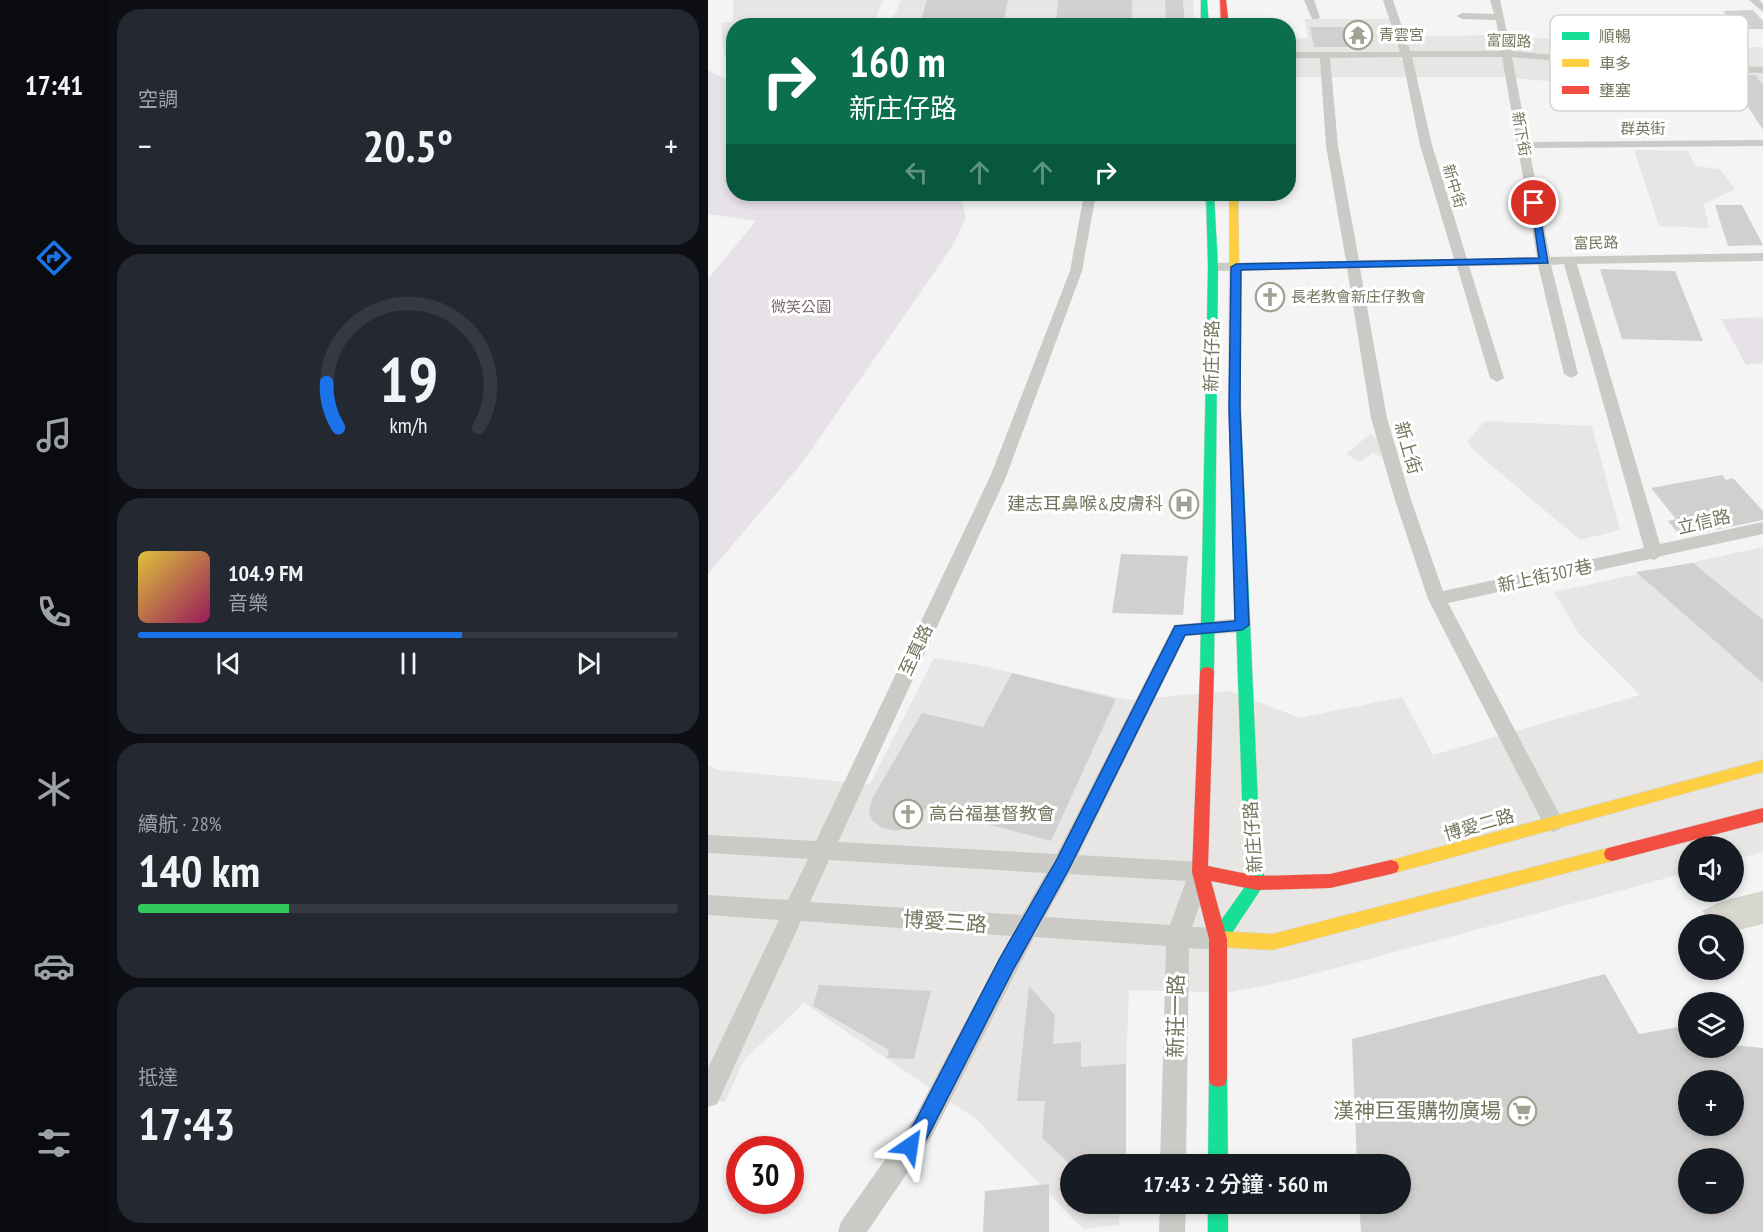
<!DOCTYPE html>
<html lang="zh-TW">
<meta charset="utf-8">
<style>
body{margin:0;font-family:"PT Sans Narrow","Noto Sans TC",sans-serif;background:#242831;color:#f1f3f6;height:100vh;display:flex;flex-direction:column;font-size:22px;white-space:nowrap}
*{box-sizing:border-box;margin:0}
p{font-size:20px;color:#9ea1a6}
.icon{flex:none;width:33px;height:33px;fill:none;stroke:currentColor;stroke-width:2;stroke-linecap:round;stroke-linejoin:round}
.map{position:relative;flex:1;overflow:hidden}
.sheet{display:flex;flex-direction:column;gap:9px;padding:9px;background:#0d0f14;width:600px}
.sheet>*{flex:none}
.banner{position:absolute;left:18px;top:18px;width:570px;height:183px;border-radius:24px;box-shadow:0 3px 9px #0003;background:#0b6e4f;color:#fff;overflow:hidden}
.controls{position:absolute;left:970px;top:836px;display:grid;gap:12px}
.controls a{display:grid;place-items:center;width:66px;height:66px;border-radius:50%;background:#171b24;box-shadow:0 3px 9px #0003;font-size:30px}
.speed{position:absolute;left:18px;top:1136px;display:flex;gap:12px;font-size:30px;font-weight:700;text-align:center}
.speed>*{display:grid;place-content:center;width:78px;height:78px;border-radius:50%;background:#171b24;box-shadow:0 3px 9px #0003;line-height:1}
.speed .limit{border:9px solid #d22;background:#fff;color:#111}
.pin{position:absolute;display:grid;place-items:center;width:51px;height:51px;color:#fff;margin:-26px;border:3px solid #fff;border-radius:50%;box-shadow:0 2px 6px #0007}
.me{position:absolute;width:66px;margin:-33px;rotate:32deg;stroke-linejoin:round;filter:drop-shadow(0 0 4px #0008)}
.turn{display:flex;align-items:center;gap:21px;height:126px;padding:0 24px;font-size:27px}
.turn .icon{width:78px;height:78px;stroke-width:2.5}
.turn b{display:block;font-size:42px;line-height:51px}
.lanes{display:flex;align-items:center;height:57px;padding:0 24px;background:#0003;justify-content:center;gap:30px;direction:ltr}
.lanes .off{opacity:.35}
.big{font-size:45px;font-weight:600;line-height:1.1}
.sheet .card{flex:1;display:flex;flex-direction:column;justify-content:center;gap:9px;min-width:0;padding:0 21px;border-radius:24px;background:#242831}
.sheet .dial{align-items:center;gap:0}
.dial svg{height:156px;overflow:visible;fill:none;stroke:#363941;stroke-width:7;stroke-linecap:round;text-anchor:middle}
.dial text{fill:#f1f3f6;stroke:none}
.song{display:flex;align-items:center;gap:18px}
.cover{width:72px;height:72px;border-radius:9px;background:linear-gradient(135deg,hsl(50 70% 55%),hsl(330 70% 35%))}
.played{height:6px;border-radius:3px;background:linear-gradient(90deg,#1a73e8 60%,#363941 60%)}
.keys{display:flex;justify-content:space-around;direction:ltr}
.heat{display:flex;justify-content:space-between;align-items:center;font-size:33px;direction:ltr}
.charge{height:9px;border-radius:4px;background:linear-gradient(90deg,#34c759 28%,#363941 0)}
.trip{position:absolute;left:352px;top:1154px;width:351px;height:60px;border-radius:30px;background:#171b24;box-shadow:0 3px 9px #0003;font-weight:600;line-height:60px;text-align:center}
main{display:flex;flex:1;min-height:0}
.tabs{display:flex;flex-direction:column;width:108px;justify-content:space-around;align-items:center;background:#090b0e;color:#9ea1a6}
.tabs .icon{width:42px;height:42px}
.tabs .current{color:#1a73e8}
.tabs b{font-size:27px;color:#f1f3f6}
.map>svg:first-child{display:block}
.built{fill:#e7e6e5}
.green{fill:#e7e2e7}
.water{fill:#d8d7ce}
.building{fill:#d1d0ce;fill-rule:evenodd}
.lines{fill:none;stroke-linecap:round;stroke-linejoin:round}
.fast-casing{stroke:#d2d2d0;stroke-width:1}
.slow-casing{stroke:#d2d2d0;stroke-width:1}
.jam-casing{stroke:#d2d2d0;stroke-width:1}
.street{fill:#cacac7;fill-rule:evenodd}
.fast{fill:#16e098;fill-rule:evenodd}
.slow{fill:#ffcf43;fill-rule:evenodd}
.jam{fill:#f24e42;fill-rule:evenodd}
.route{fill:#1a73e8;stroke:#114b97;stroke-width:1.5}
.labels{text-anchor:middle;stroke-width:6;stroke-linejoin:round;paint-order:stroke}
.far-poi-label{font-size:15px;fill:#75765e;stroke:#fff;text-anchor:start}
.far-street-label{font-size:15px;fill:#75765e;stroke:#fff}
.far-park-label{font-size:15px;fill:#796571;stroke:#fff}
.street-label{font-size:18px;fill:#75765e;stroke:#fff}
.poi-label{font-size:18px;fill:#75765e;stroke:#fff;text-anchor:end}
.near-street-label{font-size:21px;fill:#75765e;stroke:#fff}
.near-poi-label{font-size:21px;fill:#75765e;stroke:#fff;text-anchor:end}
.key{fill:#fff;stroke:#d6d6cf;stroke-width:1.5}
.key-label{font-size:16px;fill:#75765e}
</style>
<main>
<nav class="tabs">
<b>17:41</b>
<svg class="icon current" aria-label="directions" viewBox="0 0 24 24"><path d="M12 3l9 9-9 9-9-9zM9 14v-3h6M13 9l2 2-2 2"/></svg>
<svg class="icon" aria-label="music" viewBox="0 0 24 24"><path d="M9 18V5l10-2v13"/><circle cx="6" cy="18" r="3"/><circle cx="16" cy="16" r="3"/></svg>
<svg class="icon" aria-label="phone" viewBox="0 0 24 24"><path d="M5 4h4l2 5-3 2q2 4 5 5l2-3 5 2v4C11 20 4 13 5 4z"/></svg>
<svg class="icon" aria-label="climate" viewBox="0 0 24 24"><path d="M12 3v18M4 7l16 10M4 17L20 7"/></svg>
<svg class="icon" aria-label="car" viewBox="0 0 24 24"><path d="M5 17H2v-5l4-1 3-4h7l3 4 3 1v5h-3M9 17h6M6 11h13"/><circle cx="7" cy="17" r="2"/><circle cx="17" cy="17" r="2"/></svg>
<svg class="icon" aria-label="filters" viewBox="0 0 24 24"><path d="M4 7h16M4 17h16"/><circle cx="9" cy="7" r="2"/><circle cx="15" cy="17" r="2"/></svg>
</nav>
<section class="sheet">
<div class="card"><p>空調</p>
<div class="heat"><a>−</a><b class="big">20.5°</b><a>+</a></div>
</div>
<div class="card dial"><svg viewBox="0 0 100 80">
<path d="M14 69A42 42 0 1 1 86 69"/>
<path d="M14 69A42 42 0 0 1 8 46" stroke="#1a73e8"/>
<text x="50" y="56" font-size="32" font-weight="700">19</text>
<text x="50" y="72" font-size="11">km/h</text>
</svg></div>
<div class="card">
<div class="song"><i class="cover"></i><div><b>104.9 FM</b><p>音樂</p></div></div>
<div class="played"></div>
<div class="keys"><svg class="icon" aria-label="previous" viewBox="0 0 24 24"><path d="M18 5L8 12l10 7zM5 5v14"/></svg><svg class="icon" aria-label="pause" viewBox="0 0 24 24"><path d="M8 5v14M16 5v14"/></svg><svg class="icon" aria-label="next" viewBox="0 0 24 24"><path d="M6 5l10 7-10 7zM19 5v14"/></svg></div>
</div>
<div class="card"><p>續航 · 28%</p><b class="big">140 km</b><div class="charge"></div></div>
<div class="card"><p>抵達</p><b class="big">17:43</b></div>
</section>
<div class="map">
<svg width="1055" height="1232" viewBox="0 0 1055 1232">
<rect width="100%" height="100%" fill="#f5f4f5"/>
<g class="built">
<path d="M25,0H175L165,25L26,26L25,62H22L16,54L13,23L25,21Z"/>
<path d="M193,0H485L486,25L182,26Z"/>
<path d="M597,19H682L688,37L783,35L995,48L1055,47V89H926L794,77H581L580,39L600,38Z"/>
<path d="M926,150L980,151L987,166L1012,169L1027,189L996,204L1001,228L951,226Z"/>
<path d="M777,421L884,426L912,530L872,540L765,450L759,441Z"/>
<path d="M662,434L672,439L675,458L665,453L652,462L638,454Z"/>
<path d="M1055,547V852L1026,860V846H981V872L591,978L520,993L421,990L414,1164H363V1203H412L411,1225L375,1229L268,1119L96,1003L36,1060L17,1102L0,1100V766L11,770L162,784L226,658L271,665L420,700L522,691L592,718L694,697L725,755L932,695L871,634L846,592Z"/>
</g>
<g class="green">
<path d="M0,70L25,83L26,194H253L258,218L244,247L94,463L0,574V279L48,221L0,214Z"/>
<path d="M1055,317V363L1038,365L1013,319Z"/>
</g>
<path class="water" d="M1055,891V924L1026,931V924H1008L994,911L1014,901Z"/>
<g class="building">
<path d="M219,0H300L295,26H211Z"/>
<path d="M350,0H424V26H348Z"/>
<path d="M457,0H475L477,26H458Z"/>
<path d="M1045,10L1055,21V29H1032L1015,11Z"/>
<path d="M602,27H640L645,47H606Z"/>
<path d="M1033,75H1047L1055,85V130L1035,99L1017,79Z"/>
<path d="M1007,205H1034L1055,245L1020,246Z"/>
<path d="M892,269L967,271L995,341L914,339Z"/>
<path d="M1014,475L1018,480L1025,478L1055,511V520L973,537L960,521L968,519L943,488Z"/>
<path d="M413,554L480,556L475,615L404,613Z"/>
<path d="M985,563L1055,620V683L928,572Z"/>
<path d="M304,673L408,699L343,841L218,808L205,825L189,831L174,828L164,820L161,811L164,799L214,713L275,727Z"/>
<path d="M897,974L931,1034L981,1025V1047L1026,1045L1055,1048V1232H653L651,1203H693V1164H649L644,1039ZM981,1080H1026V1125H981ZM981,1158H1026V1203H981Z"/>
<path d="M111,985L223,991L206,1059L179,1058L181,1050L105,1006Z"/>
<path d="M321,986L347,1015L345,1044L373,1042V1067L418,1064V1164H362L334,1138L337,1101H309Z"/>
<path d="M341,1184V1232H275L277,1191Z"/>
</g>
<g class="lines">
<g class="fast-casing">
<g id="fast">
<path d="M493,0H499L501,26H493Z"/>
<path d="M498,194H506L510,267L506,672L504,676H494L492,672L500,267Z"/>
<path d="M527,412L533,416L551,827L557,883L516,945L510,947L504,945L501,939L504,933L541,881L535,827L521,416Z"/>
<path d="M510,1069L517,1071L519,1078L520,1164H500L501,1078L503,1071Z"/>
<rect x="500" y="1203" width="20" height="29"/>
</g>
</g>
<g class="slow-casing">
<g id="slow">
<path d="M522,194H530L533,416L527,420L521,416Z"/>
<path d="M1055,760V772L683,874L677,872L675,867L677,862L683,860Z"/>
<path d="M904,847L910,849L912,854L910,859L904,861L564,950L510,947L504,945L501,939L504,933L510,931L564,934Z"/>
</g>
</g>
<g class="jam-casing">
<g id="jam">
<path d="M512,0H518L521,26H513Z"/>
<path d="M499,667L504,668L506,672L500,866L549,876L622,874L683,860L689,862L691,867L689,872L683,874L622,888L549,890L503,881L519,939V1078L517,1085L510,1087L503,1085L501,1078V939L484,872L492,672L494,668Z"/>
<path d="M1055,808V822L904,861L898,859L896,854L898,849L904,847Z"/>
</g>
</g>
<g class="street">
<path d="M596,0H606L612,17L610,19H604Z"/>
<path d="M675,0H685L702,51H793L788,20L754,19L749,16L754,13L786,14L782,0H792L803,51L939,63L1055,67V73L939,69L804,57L820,142L1055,140V146L821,148L842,257L1055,253V261L869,264L952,544L1055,522V534L953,556L946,560L942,559L740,603L856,823L852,829L845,832L838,829L720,599L687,500L663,418L639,268L505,271L499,267L505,263L638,261L618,146L612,58H580V52H692ZM694,57L712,145L746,259L651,260L630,146L622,58ZM704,57H794L829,257L759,259L724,145ZM856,264L936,548L735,591L703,500L679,418L652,268L749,266L782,378L789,382L796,378L761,266L830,265L856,374L863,378L870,374L843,265Z"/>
<path d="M1041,0H1051L1055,4V12Z"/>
<path d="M376,194H388L374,271L298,477L130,842L349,854L466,625L534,618L540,620L543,625L540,630L534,632L478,636L370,855L492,862L500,865L503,872L484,927L510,928L518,931L521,939L518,947L510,950L481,948L478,1164H452L458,946L326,937L223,1138L159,1232H130L133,1222L205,1120L303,936L93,921L9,1104L0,1107V1068L71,920L0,915V895L80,900L100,859L0,853V835L108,841L282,477L362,271ZM121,860L338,873L314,915L102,902ZM361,874L478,881L462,925L337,917Z"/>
<path d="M452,1203H478L477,1232H451Z"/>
</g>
<use href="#fast" class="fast"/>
<use href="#slow" class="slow"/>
<use href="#jam" class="jam"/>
</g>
<path class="route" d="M823,201L830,203L840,263L533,270L532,408L541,625L534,630L477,635L361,869L305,970L220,1136L209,1153L202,1156L195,1153L192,1146L207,1122L292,958L349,859L467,626L527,621L521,408L523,267L528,264L831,258Z"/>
<defs>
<g id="temple-ring" transform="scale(1.5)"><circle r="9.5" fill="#fff" stroke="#a2a293" stroke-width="1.5"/><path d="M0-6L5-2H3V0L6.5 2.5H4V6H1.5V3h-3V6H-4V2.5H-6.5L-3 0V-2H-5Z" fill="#a2a293"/></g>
<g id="church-ring" transform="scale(1.5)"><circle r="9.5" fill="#fff" stroke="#a2a293" stroke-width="1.5"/><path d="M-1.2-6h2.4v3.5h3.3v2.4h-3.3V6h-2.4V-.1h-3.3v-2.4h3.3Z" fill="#a2a293"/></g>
<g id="hospital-ring" transform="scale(1.5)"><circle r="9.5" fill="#fff" stroke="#a2a293" stroke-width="1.5"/><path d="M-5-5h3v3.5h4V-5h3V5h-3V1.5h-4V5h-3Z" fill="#a2a293"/></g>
<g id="supermarket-ring" transform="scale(1.5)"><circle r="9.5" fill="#fff" stroke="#a2a293" stroke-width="1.5"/><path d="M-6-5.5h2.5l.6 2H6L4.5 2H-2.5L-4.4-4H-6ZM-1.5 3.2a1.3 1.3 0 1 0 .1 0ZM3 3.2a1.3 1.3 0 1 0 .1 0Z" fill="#a2a293"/></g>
</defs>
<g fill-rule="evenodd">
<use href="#temple-ring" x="650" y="35"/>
<use href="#church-ring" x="562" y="297"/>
<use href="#hospital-ring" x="476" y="504"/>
<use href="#church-ring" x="200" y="814"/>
<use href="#supermarket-ring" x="814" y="1111"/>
</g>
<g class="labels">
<g class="far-poi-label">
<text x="671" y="40">青雲宮</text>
<text x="583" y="302">長老教會新庄仔教會</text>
</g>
<g class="far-street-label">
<text transform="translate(801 41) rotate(2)" y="5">富國路</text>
<text x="935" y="134">群英街</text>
<text transform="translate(813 134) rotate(80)" y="5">新下街</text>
<text transform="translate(746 186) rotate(73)" y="5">新中街</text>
<text transform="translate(888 243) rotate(-1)" y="5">富民路</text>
</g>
<g class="far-park-label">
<text x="93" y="312">微笑公園</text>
</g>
<g class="street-label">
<text transform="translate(504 356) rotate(-89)" y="6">新庄仔路</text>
<text transform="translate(700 448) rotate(74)" y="6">新上街</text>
<text transform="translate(996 522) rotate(-13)" y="6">立信路</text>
<text transform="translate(837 576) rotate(-12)" y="6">新上街307巷</text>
<text transform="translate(208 650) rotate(-65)" y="6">至真路</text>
<text transform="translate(771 825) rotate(-16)" y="6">博愛二路</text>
<text transform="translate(545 837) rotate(-94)" y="6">新庄仔路</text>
</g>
<g class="poi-label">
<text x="455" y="510">建志耳鼻喉&amp;皮膚科</text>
<text x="221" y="820" text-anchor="start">高台福基督教會</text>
</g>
<g class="near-street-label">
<text transform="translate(237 922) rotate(4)" y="7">博愛三路</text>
<text transform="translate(468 1016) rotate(-89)" y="7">新莊一路</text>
</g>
<g class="near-poi-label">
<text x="793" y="1118">漢神巨蛋購物廣場</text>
</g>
</g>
<rect x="842" y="15" width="198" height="96" rx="9" class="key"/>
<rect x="854" y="32" width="27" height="8" fill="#16e098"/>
<rect x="854" y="59" width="27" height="8" fill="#ffcf43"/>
<rect x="854" y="86" width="27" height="8" fill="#f24e42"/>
<g class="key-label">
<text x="891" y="42">順暢</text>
<text x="891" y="69">車多</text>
<text x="891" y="96">壅塞</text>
</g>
</svg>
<div class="controls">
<a><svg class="icon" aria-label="sound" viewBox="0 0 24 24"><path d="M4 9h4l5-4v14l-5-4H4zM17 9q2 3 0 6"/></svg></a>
<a><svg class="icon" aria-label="search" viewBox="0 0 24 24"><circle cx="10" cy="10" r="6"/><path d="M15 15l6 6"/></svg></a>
<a><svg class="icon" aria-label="layers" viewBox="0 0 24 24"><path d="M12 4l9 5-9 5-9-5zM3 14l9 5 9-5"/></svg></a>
<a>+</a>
<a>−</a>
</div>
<div class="speed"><div class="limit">30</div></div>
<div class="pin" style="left:826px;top:203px;background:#d93025"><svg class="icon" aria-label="arrive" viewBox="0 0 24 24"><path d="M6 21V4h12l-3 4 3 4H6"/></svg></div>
<svg class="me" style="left:202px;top:1146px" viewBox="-20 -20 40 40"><path d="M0-17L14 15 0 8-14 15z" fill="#1a73e8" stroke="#fff" stroke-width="4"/></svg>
<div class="trip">17:43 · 2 分鐘 · 560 m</div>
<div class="banner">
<div class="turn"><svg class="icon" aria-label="right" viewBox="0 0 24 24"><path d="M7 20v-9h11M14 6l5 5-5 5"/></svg><div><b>160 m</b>新庄仔路</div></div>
<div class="lanes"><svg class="icon off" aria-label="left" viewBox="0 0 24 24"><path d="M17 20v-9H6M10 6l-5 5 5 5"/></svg><svg class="icon off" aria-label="ahead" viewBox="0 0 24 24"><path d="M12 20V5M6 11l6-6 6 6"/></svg><svg class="icon off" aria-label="ahead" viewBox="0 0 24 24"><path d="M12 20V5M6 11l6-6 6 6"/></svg><svg class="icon" aria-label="right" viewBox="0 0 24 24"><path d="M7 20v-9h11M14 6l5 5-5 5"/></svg></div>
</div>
</div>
</main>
